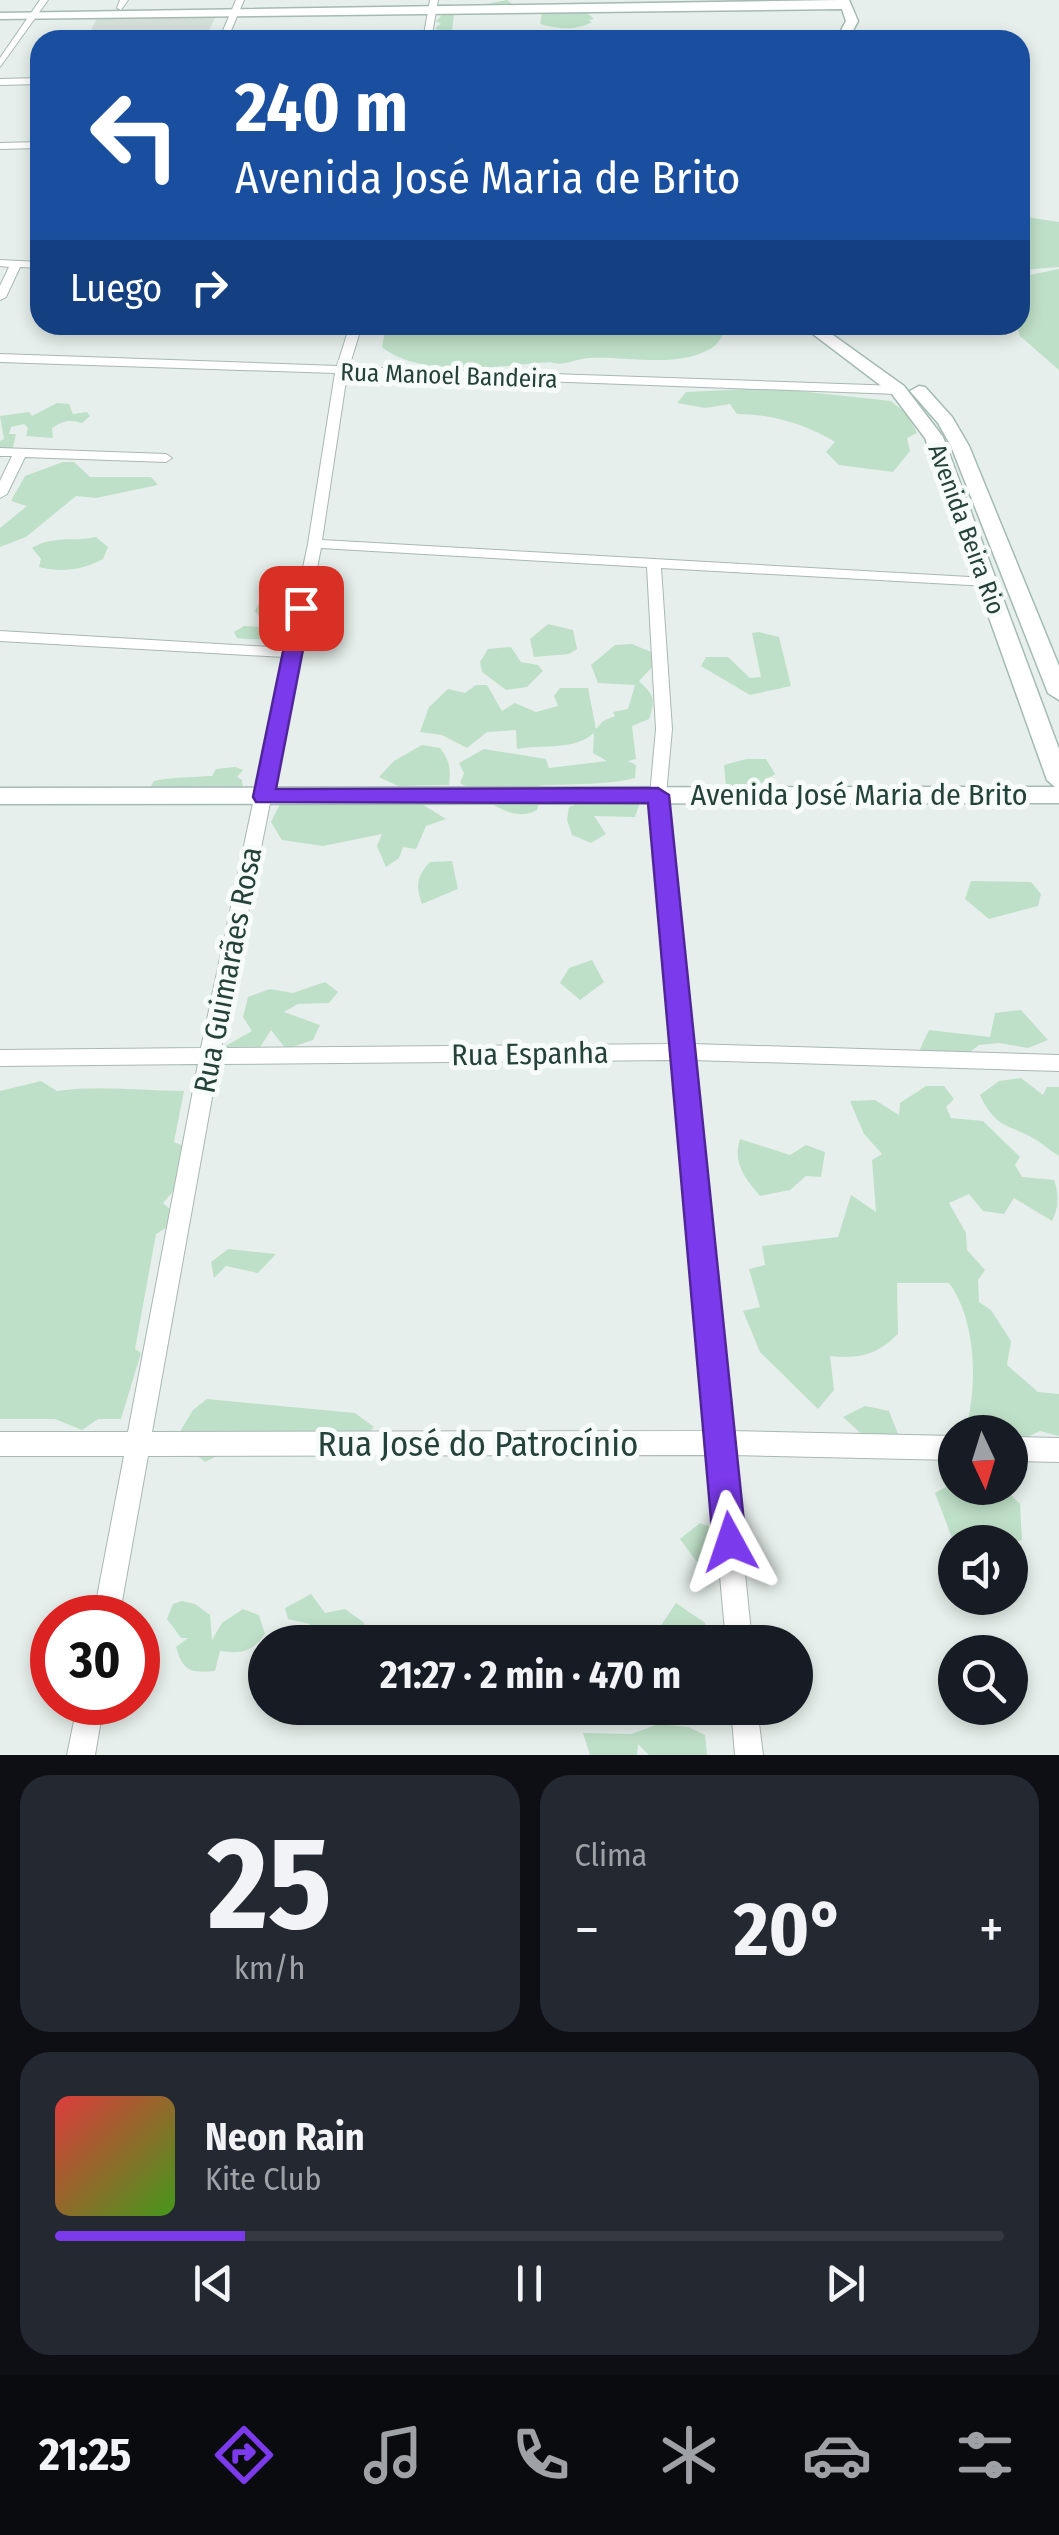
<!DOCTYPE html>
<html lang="es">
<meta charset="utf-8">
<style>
body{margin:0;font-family:"Fira Sans Condensed",sans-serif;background:#242831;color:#f1f3f6;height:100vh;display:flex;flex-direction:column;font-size:38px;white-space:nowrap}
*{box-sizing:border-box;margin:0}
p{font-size:32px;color:#9ea1a6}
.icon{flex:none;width:55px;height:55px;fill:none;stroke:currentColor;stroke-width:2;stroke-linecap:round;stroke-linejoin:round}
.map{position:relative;height:1755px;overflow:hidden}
.sheet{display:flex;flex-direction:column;gap:20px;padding:20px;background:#0d0f14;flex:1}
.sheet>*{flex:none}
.banner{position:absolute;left:30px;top:30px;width:1000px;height:305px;border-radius:30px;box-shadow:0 5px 15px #0003;background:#1a4fa0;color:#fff;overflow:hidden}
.needle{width:65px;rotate:176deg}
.controls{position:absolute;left:938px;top:1415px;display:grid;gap:20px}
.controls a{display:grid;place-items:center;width:90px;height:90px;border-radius:50%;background:#171b24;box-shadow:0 5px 15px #0003;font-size:50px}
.speed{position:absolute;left:30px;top:1595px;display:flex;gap:20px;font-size:50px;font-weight:700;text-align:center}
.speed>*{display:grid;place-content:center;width:130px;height:130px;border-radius:50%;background:#171b24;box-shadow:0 5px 15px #0003;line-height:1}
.speed .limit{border:15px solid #d22;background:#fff;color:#111}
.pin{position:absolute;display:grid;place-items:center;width:85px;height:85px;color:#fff;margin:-42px;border-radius:20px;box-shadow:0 5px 15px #0006}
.me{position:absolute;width:110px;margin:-55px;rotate:355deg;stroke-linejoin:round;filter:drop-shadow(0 0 8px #0008)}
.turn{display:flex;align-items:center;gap:35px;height:210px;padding:0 40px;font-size:45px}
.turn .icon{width:130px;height:130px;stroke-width:2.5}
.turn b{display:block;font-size:70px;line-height:85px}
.then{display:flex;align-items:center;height:95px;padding:0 40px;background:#0003;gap:20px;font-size:38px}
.big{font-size:75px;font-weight:700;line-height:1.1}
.sheet .card{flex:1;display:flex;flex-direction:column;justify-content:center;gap:15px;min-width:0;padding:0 35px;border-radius:30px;background:#242831}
.sheet .dial{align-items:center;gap:0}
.dial b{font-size:130px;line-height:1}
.song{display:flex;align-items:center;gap:30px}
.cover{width:120px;height:120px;border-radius:15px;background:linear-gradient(135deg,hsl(0 70% 55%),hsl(100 70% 35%))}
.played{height:10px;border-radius:5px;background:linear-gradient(90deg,#7c3aed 20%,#363941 20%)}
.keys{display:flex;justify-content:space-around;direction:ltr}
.heat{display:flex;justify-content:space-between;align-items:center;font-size:55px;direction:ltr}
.sheet .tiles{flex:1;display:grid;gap:20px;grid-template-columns:1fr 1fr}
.card:last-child{grid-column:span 2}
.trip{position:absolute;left:248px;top:1625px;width:565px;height:100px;border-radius:50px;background:#171b24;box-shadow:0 5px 15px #0003;font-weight:700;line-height:100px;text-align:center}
.menu{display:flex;height:160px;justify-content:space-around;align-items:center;background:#090b0e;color:#9ea1a6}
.menu .icon{width:70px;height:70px}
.menu .on{color:#7c3aed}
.menu b{font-size:45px;color:#f1f3f6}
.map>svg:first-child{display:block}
.built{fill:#d4dfda}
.green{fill:#bfe0c8}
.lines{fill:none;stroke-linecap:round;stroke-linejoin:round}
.minor-casing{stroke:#a8b8b2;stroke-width:2}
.secondary-casing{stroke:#a4bbb3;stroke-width:3}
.minor{fill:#fff;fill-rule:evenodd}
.secondary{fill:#fff;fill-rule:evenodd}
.route{fill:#7c3aed;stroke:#51269a;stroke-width:2.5}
.labels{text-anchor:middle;stroke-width:10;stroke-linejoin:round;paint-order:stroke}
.far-street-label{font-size:25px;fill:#24423a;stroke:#f7fbf9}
.street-label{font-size:30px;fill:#24423a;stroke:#f7fbf9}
.near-street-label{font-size:35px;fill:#24423a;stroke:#f7fbf9}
</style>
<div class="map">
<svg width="1059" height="1755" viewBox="0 0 1059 1755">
<rect width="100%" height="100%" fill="#e6efeb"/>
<path class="built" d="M216,15L205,40H86L98,16Z"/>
<g class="green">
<path d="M507,0L515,6L585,11L594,19L588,20L592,22C576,31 557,29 540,24L542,13L454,15L451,38L436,39L439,31L435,28L441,24L436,21L445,12L434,7L438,4L476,6Z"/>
<path d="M1020,216L1059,222V267L1020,270Z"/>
<path d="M1059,269V370L1020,336L1016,325H1020V277Z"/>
<path d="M386,325H727C723,335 719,345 708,350C675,368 625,356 589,358C575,359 563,367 550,362C505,366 418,378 382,347Z"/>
<path d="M771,388L891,401L907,414L917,433L907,438L910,451L893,472L839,465L826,452L835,442C806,424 771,414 737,414L730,404L705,408L677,403L686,392Z"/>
<path d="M57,403L69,404L73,414L87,412L90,416L82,423C69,419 63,421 52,428L53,438L26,436L28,428L24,424L11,427L9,434H16L12,452L0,455V441L4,439L0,416L29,412L32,416Z"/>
<path d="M63,462H74L90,477H151L158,485L96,498L76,496L26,537L0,547V528L27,506L11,501L25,476Z"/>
<path d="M96,537L108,547L103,559C83,570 61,573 39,567L41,559L32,548C54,535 73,542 96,537Z"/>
<path d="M276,593L298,601L284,617L294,622C282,640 257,641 237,638L234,632L244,626L269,627L274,620L260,617L255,611L261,599L274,600Z"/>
<path d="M548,624L573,630L577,649L569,654L534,657L530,639Z"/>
<path d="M759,632L779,637L791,686L750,695L701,666L706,657H728L750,678L761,677L752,633Z"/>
<path d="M632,644L651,652L655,664L639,681C654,695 656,699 649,719L632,726L636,759L628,761L636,765L635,778C596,788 556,781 515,789L541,796L537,810C509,825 485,796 460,783L464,773L459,763L484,749L546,759L549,768L607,761L593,753L594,733C573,751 543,744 517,749L516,730L487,732L467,748L442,735L420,732L429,707L448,689L465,693L476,685H487L502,711L515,703L536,712L558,706L554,696L560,688H588L596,729L603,721L615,716L613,712L628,709L635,685L598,683L591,665L615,645Z"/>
<path d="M511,647L521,662L538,665L543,671L527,687L506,690L482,672L480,662L488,649Z"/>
<path d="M422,745L440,748C450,761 451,769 449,785L398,786L379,777L394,761Z"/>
<path d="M746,759H766L775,774L757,786H726L724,765Z"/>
<path d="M235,767L243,770L237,777L242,780L243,788L218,787L211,792L194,786L187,790H149L154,781C171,777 195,777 212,776L216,769Z"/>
<path d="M284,796L354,804L409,796L446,819L426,826L416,849L403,847L399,858L386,867L377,846L382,834L323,846L282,840L271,822Z"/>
<path d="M602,796L641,799L635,817L594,816L606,834L591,843L572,835L567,820L569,807Z"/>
<path d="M452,861L458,889L422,904C415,885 417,876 430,862Z"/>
<path d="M971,881L1031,882L1041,894L1038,906L989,919L965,899Z"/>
<path d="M592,960L604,982L580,1000L560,983L569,968Z"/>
<path d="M325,982L338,992L329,1003L298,1004L284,1012L320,1025L313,1040L286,1049L271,1030L259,1049L222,1048L252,1031L243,1017L248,997L270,989L293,993Z"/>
<path d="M1021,1010L1048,1040L1028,1048L999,1043L979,1045L962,1058L929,1062L920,1049L929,1030L990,1037L995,1013Z"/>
<path d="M1021,1078L1043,1095L1047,1087H1059V1156C1052,1152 1045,1146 1038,1141C1011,1124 996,1130 980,1095L999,1081Z"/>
<path d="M41,1081L57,1091C100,1085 141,1091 184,1091L174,1142L193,1150L180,1183L163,1203L181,1219L156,1234L135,1349L141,1353L121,1419H98L82,1430L55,1419H0V1091Z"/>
<path d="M926,1086H944L954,1099L946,1107L951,1118L983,1121L1020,1157L1015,1165L1022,1177L1054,1180C1059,1193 1059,1208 1052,1221L1014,1198L1004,1214L983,1211L969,1194L949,1203L966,1233L967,1250L985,1270L978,1280L979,1302L991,1310L1011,1341L1007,1365L1038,1392L1059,1394V1436L1040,1431L1010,1445V1432H969L966,1427C978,1385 976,1319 949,1283H897L898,1334C877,1355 859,1359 830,1356L834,1390L818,1409L760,1352L743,1311L760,1307L749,1269L765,1265L762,1246L838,1237L851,1195L876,1212L872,1160L882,1154L864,1134L850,1101L875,1100L899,1115L900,1103Z"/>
<path d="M740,1139L790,1155L806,1145L825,1152L821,1177L806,1176L790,1190L760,1196C745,1178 732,1163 740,1139Z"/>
<path d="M228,1249L276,1254L258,1273L226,1266L214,1278L211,1262Z"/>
<path d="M207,1399L355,1413L374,1427L360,1441L340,1445L322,1431L297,1447L233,1448L205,1462L188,1448L181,1430L193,1410Z"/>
<path d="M865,1406L889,1411L898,1434L868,1440L843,1417Z"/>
<path d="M955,1482V1488H1004L1020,1504L1022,1540C1001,1546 974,1544 952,1538L935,1493Z"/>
<path d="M700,1523L721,1531L722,1568L705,1573L680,1539Z"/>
<path d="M311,1594L325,1613L345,1609L363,1622L374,1642H298V1633L310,1624L288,1619L285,1608Z"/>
<path d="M182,1601L195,1604L210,1615L212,1640L222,1623L243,1609L259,1615L265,1634C252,1652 242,1654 220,1651L215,1671C191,1673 183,1672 176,1647L188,1638H181L167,1619L173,1604Z"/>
<path d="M676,1603L705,1623L707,1642H663L656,1633Z"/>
<path d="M659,1724L688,1727L705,1735L707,1755H649L638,1744L637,1755H590L583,1733L631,1734Z"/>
</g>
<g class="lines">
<g class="minor-casing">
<g id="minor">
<path d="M40,0H48L0,67V58Z"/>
<path d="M120,0H128L121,10L117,8Z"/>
<path d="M236,0H244L227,40H219Z"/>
<path d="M430,0H438L431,40H423Z"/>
<path d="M40,78V84L0,85V79Z"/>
<path d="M40,142V148L0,149V143Z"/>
<path d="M0,260L40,262V268L20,267L6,297L0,300V286L9,267L0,266Z"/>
<path d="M350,325H362L349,367L898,386L904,390L898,394L347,374L322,540L987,578L994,582L987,586L661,568L672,729L666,795L692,1044L1059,1055V1071L693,1060L731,1431L955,1436V1460L733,1455L752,1642H726L709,1455L148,1456L119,1618H93L124,1456H0V1432H128L198,1064L0,1066V1050L201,1048L284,657L0,641V631L286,648L308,544L335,373L0,362V354L337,366ZM321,548L647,567L656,729L650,795L672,1044L221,1048ZM674,1060L707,1431L152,1432L218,1064Z"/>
<path d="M0,448L166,454L172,458L166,462L25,457L7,494L0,498V481L12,456H0Z"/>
<path d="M1010,1437L1059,1438V1462L1010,1461Z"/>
<path d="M78,1702H104L95,1755H67Z"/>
<path d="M731,1708H757L763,1755H735Z"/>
</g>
</g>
<g class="secondary-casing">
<g id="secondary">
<path d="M839,0H849L858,21L848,40H836L846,21L842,9L0,19V13Z"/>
<path d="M801,325H819L904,386L943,437L1059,749V803L0,804V788L1055,787L1047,780L925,438L892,394Z"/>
<path d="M919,386L925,387L952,417L969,446L1059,666V700L1048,693L951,446L938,423L910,391Z"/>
</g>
</g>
<use href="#minor" class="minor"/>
<use href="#secondary" class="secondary"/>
</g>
<path class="route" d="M301,602L311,608L276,789L658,788L669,795L746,1542L741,1554L730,1559L718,1554L713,1542L648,803L256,802L253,797L292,608Z"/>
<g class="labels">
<g class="far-street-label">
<text transform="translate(449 375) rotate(2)" y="9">Rua Manoel Bandeira</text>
<text transform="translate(967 529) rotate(70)" y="9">Avenida Beira Rio</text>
</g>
<g class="street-label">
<text x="859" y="805">Avenida José Maria de Brito</text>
<text transform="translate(228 970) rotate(-79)" y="10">Rua Guimarães Rosa</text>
<text transform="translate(530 1054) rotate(-1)" y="10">Rua Espanha</text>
</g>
<g class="near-street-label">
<text x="478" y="1456">Rua José do Patrocínio</text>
</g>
</g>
</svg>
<div class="controls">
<a><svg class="needle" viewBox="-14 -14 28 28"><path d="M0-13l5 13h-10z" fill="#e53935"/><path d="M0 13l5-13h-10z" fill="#9ea1a6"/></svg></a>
<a><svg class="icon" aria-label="sound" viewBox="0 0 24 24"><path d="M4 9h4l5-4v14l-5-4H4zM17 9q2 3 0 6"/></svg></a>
<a><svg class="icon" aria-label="search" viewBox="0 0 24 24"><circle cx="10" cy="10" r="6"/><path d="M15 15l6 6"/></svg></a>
</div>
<div class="speed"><div class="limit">30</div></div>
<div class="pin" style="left:301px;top:608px;background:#d93025"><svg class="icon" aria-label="arrive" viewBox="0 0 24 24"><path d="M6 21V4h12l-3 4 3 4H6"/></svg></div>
<svg class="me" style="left:730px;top:1542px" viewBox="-20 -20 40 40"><path d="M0-17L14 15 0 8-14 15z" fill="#7c3aed" stroke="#fff" stroke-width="4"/></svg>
<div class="trip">21:27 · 2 min · 470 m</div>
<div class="banner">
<div class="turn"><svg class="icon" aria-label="left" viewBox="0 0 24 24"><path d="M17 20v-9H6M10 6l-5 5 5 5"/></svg><div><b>240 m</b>Avenida José Maria de Brito</div></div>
<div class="then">Luego<svg class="icon" aria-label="right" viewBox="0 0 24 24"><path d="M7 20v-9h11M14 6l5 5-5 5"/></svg></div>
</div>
</div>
<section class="sheet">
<div class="tiles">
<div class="card dial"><b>25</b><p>km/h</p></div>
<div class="card"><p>Clima</p>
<div class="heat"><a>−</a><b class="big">20°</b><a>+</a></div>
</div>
<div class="card">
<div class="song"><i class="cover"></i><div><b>Neon Rain</b><p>Kite Club</p></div></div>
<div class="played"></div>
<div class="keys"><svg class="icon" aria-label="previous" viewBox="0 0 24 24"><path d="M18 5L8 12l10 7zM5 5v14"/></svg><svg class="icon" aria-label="pause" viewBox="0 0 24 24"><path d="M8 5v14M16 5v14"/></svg><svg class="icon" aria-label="next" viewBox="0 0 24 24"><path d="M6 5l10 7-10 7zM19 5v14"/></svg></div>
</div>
</div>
</section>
<nav class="menu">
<b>21:25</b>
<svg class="icon on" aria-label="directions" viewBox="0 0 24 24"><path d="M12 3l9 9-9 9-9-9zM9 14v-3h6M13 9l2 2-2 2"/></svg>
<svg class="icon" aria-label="music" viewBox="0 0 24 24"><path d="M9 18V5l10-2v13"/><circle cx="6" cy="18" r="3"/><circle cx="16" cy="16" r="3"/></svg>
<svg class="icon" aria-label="phone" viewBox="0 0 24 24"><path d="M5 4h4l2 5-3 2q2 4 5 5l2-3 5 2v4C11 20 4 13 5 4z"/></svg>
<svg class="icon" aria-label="climate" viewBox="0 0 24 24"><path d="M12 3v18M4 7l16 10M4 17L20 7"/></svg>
<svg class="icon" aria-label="car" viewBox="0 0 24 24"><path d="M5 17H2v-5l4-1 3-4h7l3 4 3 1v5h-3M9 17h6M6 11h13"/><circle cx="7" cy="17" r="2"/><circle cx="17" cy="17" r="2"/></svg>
<svg class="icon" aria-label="filters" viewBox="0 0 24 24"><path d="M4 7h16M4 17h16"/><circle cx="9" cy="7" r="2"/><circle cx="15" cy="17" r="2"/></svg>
</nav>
